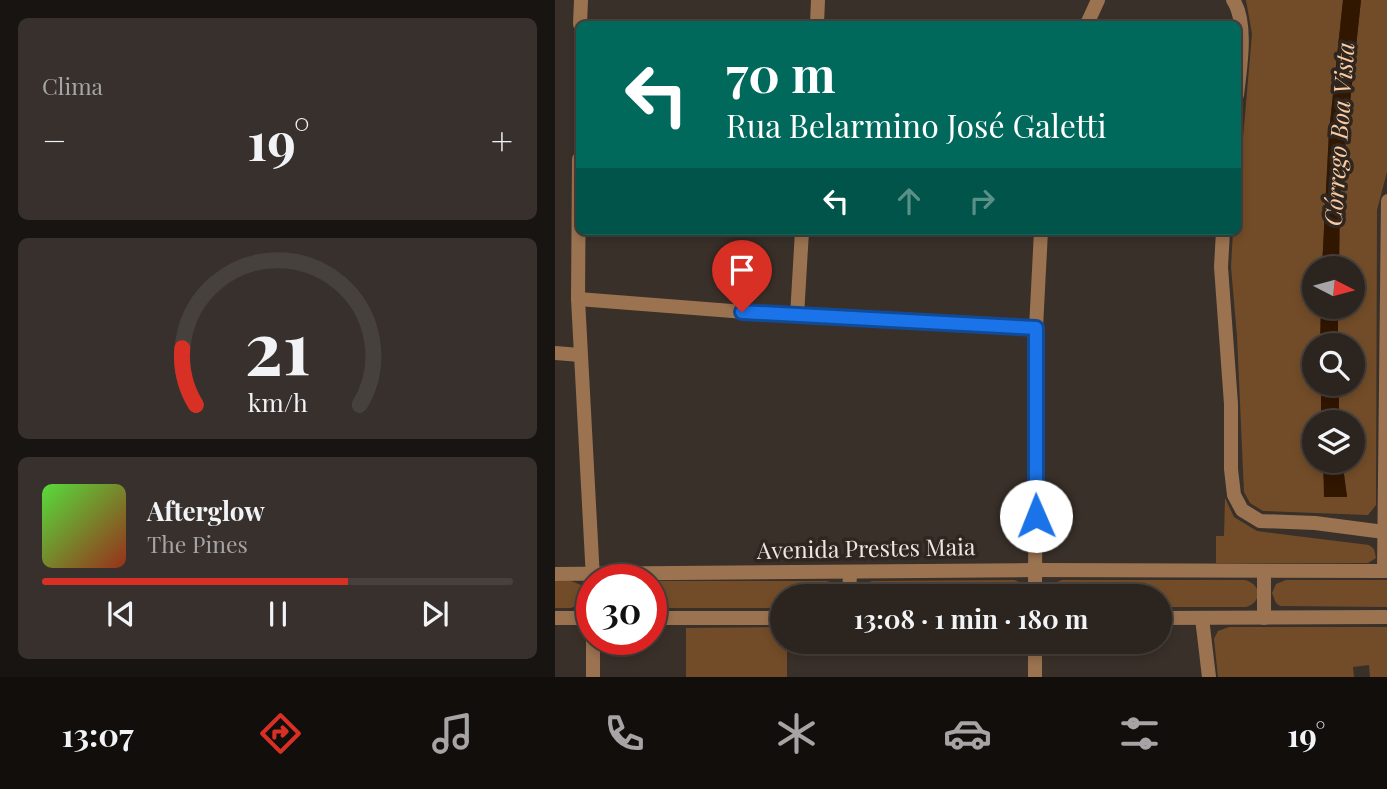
<!DOCTYPE html>
<html lang="pt">
<meta charset="utf-8">
<style>
body{margin:0;font-family:"Playfair Display",serif;background:#37302c;color:#f1f3f6;height:100vh;display:flex;flex-direction:column;font-size:26px;white-space:nowrap}
*{box-sizing:border-box;margin:0}
p{font-size:23px;color:#a6a4a4}
.icon{flex:none;width:38px;height:38px;fill:none;stroke:currentColor;stroke-width:2;stroke-linecap:round;stroke-linejoin:round}
.map{position:relative;flex:1;overflow:hidden}
.side{display:flex;flex-direction:column;gap:18px;padding:18px;background:#181411;width:555px}
.side>*{flex:none}
.top-card{position:absolute;left:21px;top:21px;width:665px;height:214px;border-radius:10px;box-shadow:0 4px 10px #0003,0 0 0 2px #47413d;background:#00695c;color:#fff;overflow:hidden}
.needle{width:46px;rotate:96deg}
.tools{position:absolute;left:747px;top:256px;display:grid;gap:14px}
.tools a{display:grid;place-items:center;width:63px;height:63px;border-radius:50%;background:#2b241f;box-shadow:0 4px 10px #0003,0 0 0 2px #47413d;font-size:35px}
.speed{position:absolute;left:21px;top:564px;display:flex;gap:14px;font-size:35px;font-weight:700;text-align:center}
.speed>*{display:grid;place-content:center;width:91px;height:91px;border-radius:50%;background:#2b241f;box-shadow:0 4px 10px #0003,0 0 0 2px #47413d;line-height:1}
.speed .limit{border:10px solid #d22;background:#fff;color:#111}
.pin{position:absolute;display:grid;place-items:center;width:60px;height:60px;color:#fff;margin:-72px -30px;border-radius:50% 50% 50% 0;rotate:-45deg;box-shadow:0 0 7px #0007}
.pin .icon{rotate:45deg}
.me{position:absolute;width:77px;margin:-38px;rotate:359deg;stroke-linejoin:round;filter:drop-shadow(0 0 5px #0008)}
.turn{display:flex;align-items:center;gap:24px;height:147px;padding:0 35px;font-size:32px}
.turn .icon{width:91px;height:91px;stroke-width:2.5}
.turn b{display:block;font-size:49px;line-height:60px}
.lanes{display:flex;align-items:center;height:66px;padding:0 35px;background:#0003;justify-content:center;gap:35px;direction:ltr}
.lanes .off{opacity:.35}
.big{font-size:52px;font-weight:700;line-height:1.1}
.side .card{flex:1;display:flex;flex-direction:column;justify-content:center;gap:10px;min-width:0;padding:0 24px;border-radius:10px;background:#37302c}
.side .dial{align-items:center;gap:0}
.dial svg{height:182px;overflow:visible;fill:none;stroke:#47413d;stroke-width:7;stroke-linecap:round;text-anchor:middle}
.dial text{fill:#f1f3f6;stroke:none}
.song{display:flex;align-items:center;gap:21px}
.cover{width:84px;height:84px;border-radius:10px;background:linear-gradient(135deg,hsl(110 70% 55%),hsl(10 70% 35%))}
.played{height:7px;border-radius:4px;background:linear-gradient(90deg,#d93025 65%,#47413d 65%)}
.keys{display:flex;justify-content:space-around;direction:ltr}
.heat{display:flex;justify-content:space-between;align-items:center;font-size:38px;direction:ltr}
.trip{position:absolute;left:215px;top:584px;width:402px;height:70px;border-radius:35px;background:#2b241f;box-shadow:0 4px 10px #0003,0 0 0 2px #47413d;font-weight:700;line-height:70px;text-align:center}
.tabs{display:flex;height:112px;justify-content:space-around;align-items:center;background:#110e0c;color:#a6a4a4}
.tabs .icon{width:49px;height:49px}
.tabs .current{color:#d93025}
.tabs b{font-size:32px;color:#f1f3f6}
main{display:flex;flex:1;min-height:0}
.map>svg:first-child{display:block}
.green{fill:#724c28}
.water{fill:#311600}
.lines{fill:none;stroke-linecap:round;stroke-linejoin:round}
.minor{stroke:#9b7350;stroke-width:14}
.tertiary{stroke:#9b7350;stroke-width:14}
.route-casing{stroke:#114b97;stroke-width:18}
.route{stroke:#1a73e8;stroke-width:12}
.labels{text-anchor:middle;stroke-width:7;stroke-linejoin:round;paint-order:stroke}
.street-label{font-size:23px;fill:#ede7e2;stroke:#2f261f}
.water-label{font-size:24px;font-style:italic;fill:#fbcba2;stroke:#2f261f}
</style>
<main>
<section class="side">
<div class="card"><p>Clima</p>
<div class="heat"><a>−</a><b class="big">19°</b><a>+</a></div>
</div>
<div class="card dial"><svg viewBox="0 0 100 80">
<path d="M14 69A42 42 0 1 1 86 69"/>
<path d="M14 69A42 42 0 0 1 8 44" stroke="#d93025"/>
<text x="50" y="56" font-size="32" font-weight="700">21</text>
<text x="50" y="72" font-size="11">km/h</text>
</svg></div>
<div class="card">
<div class="song"><i class="cover"></i><div><b>Afterglow</b><p>The Pines</p></div></div>
<div class="played"></div>
<div class="keys"><svg class="icon" aria-label="previous" viewBox="0 0 24 24"><path d="M18 5L8 12l10 7zM5 5v14"/></svg><svg class="icon" aria-label="pause" viewBox="0 0 24 24"><path d="M8 5v14M16 5v14"/></svg><svg class="icon" aria-label="next" viewBox="0 0 24 24"><path d="M6 5l10 7-10 7zM19 5v14"/></svg></div>
</div>
</section>
<div class="map">
<svg width="833" height="677" viewBox="0 0 833 677">
<rect width="100%" height="100%" fill="#393029"/>
<g class="green">
<path d="M691,0H788L774,132L767,268H760V306H766L765,345H760V383H766V422H760V460H768L770,497L792,496L787,460H798V422H784V383H798V345H783V306H798V268H784L785,195L806,0H832V172L822,210L821,505L813,515L708,511L695,503L689,492L682,336L676,267L678,231H682L683,195L697,34Z"/>
<path d="M670,498L679,517L702,531L814,545L819,549L821,558L813,563H661V536H669Z"/>
<path d="M459,580L469,584L472,597H304V589L307,585L317,581Z"/>
<path d="M507,580H690C707,584 707,603 691,607H606V597H494L497,584Z"/>
<path d="M731,580H832V607L725,606L721,603L717,593L721,584Z"/>
<path d="M0,581H16L26,585L30,595L26,604L16,608H0Z"/>
<path d="M96,581H272L282,585L285,597H228L227,608H96Z"/>
<path d="M227,627L228,642H232V677H131V628Z"/>
<path d="M674,627H832V677H815L814,665L798,667L799,677H663L659,639L663,631Z"/>
</g>
<g class="water">
<path d="M788,0H806L785,195L784,268H767L774,132Z"/>
<path d="M766,306H783V345H765Z"/>
<rect x="766" y="383" width="18" height="39"/>
<path d="M768,460H787L792,497H769Z"/>
</g>
<g class="lines">
<g class="minor">
<path d="M678,0C693,22 685,69 682,95"/>
<path d="M25,24L26,0"/>
<path d="M262,24L263,0"/>
<path d="M532,24L543,0"/>
<path d="M24,159L23,299L38,579"/>
<path d="M668,231L666,267L676,404V469L679,495L687,510L705,521L760,523L829,532"/>
<path d="M23,299L242,316L481,328"/>
<path d="M242,316L247,231"/>
<path d="M0,353L25,355"/>
<path d="M829,571L833,201"/>
<path d="M480,597L481,328L486,231"/>
<path d="M647,618L654,677"/>
<path d="M38,639V677"/>
<path d="M480,642V677"/>
</g>
<g class="tertiary">
<path d="M0,574L482,570L833,571"/>
<path d="M294,597L295,573"/>
<path d="M0,618H37"/>
<path d="M96,618H228"/>
<path d="M606,618L833,617"/>
<path d="M709,618V571"/>
</g>
</g>
<g class="lines">
<g class="route-casing">
<path id="route" d="M187,312L481,328V516"/>
</g>
<use href="#route" class="route"/>
</g>
<g class="labels">
<g class="street-label">
<text transform="translate(311 549) rotate(-1)" y="8">Avenida Prestes Maia</text>
</g>
<g class="water-label">
<text transform="translate(785 134) rotate(-86)" y="8">Córrego Boa Vista</text>
</g>
</g>
</svg>
<div class="tools">
<a><svg class="needle" viewBox="-14 -14 28 28"><path d="M0-13l5 13h-10z" fill="#e53935"/><path d="M0 13l5-13h-10z" fill="#a6a4a4"/></svg></a>
<a><svg class="icon" aria-label="search" viewBox="0 0 24 24"><circle cx="10" cy="10" r="6"/><path d="M15 15l6 6"/></svg></a>
<a><svg class="icon" aria-label="layers" viewBox="0 0 24 24"><path d="M12 4l9 5-9 5-9-5zM3 14l9 5 9-5"/></svg></a>
</div>
<div class="speed"><div class="limit">30</div></div>
<div class="pin" style="left:187px;top:312px;background:#d93025"><svg class="icon" aria-label="arrive" viewBox="0 0 24 24"><path d="M6 21V4h12l-3 4 3 4H6"/></svg></div>
<svg class="me" style="left:481px;top:516px" viewBox="-20 -20 40 40"><circle r="19" fill="#fff"/><path d="M0-13L10 11 0 6-10 11z" fill="#1a73e8"/></svg>
<div class="trip">13:08 · 1 min · 180 m</div>
<div class="top-card">
<div class="turn"><svg class="icon" aria-label="left" viewBox="0 0 24 24"><path d="M17 20v-9H6M10 6l-5 5 5 5"/></svg><div><b>70 m</b>Rua Belarmino José Galetti</div></div>
<div class="lanes"><svg class="icon" aria-label="left" viewBox="0 0 24 24"><path d="M17 20v-9H6M10 6l-5 5 5 5"/></svg><svg class="icon off" aria-label="ahead" viewBox="0 0 24 24"><path d="M12 20V5M6 11l6-6 6 6"/></svg><svg class="icon off" aria-label="right" viewBox="0 0 24 24"><path d="M7 20v-9h11M14 6l5 5-5 5"/></svg></div>
</div>
</div>
</main>
<nav class="tabs">
<b>13:07</b>
<svg class="icon current" aria-label="directions" viewBox="0 0 24 24"><path d="M12 3l9 9-9 9-9-9zM9 14v-3h6M13 9l2 2-2 2"/></svg>
<svg class="icon" aria-label="music" viewBox="0 0 24 24"><path d="M9 18V5l10-2v13"/><circle cx="6" cy="18" r="3"/><circle cx="16" cy="16" r="3"/></svg>
<svg class="icon" aria-label="phone" viewBox="0 0 24 24"><path d="M5 4h4l2 5-3 2q2 4 5 5l2-3 5 2v4C11 20 4 13 5 4z"/></svg>
<svg class="icon" aria-label="climate" viewBox="0 0 24 24"><path d="M12 3v18M4 7l16 10M4 17L20 7"/></svg>
<svg class="icon" aria-label="car" viewBox="0 0 24 24"><path d="M5 17H2v-5l4-1 3-4h7l3 4 3 1v5h-3M9 17h6M6 11h13"/><circle cx="7" cy="17" r="2"/><circle cx="17" cy="17" r="2"/></svg>
<svg class="icon" aria-label="filters" viewBox="0 0 24 24"><path d="M4 7h16M4 17h16"/><circle cx="9" cy="7" r="2"/><circle cx="15" cy="17" r="2"/></svg>
<b>19°</b>
</nav>
